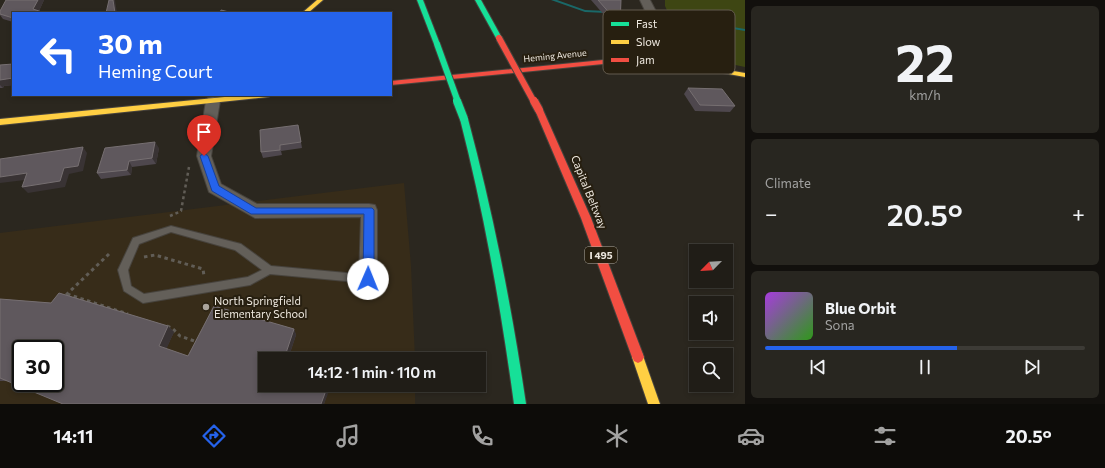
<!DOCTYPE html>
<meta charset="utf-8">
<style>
body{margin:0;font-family:Commissioner,sans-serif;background:#282620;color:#f1f3f6;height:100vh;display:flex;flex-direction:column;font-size:15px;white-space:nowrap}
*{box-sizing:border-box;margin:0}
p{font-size:13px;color:#a2a2a1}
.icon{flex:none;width:22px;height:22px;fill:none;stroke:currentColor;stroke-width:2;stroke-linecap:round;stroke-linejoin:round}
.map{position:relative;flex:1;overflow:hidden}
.details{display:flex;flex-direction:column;gap:6px;padding:6px;background:#12100d;width:360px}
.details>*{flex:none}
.guide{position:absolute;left:12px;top:12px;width:380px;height:84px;border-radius:0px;box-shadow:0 2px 6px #0003,0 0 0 1px #3d3b36;background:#2563eb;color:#fff;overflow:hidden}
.needle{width:26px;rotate:246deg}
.fabs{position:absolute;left:689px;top:244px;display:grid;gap:8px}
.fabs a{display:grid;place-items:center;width:44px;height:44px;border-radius:0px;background:#201d17;box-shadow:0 2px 6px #0003,0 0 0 1px #3d3b36;font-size:20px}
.speed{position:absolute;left:12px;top:340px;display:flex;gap:8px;font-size:20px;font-weight:700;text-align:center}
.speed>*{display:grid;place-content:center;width:52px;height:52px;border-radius:50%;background:#201d17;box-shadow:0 2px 6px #0003,0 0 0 1px #3d3b36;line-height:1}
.speed .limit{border:2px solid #111;border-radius:6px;background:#fff;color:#111}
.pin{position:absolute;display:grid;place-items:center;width:34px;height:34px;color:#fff;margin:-41px -17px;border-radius:50% 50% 50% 0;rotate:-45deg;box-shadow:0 0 4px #0007}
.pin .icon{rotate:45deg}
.me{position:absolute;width:44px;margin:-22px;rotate:1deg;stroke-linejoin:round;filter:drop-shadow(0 0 3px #0008)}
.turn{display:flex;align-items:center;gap:14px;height:84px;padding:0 20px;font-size:18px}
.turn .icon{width:52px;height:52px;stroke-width:2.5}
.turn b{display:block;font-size:28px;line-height:34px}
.big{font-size:30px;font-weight:600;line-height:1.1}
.details .card{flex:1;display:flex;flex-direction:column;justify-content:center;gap:6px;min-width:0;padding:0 14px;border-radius:6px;background:#282620}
.details .dial{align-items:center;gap:0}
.dial b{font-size:52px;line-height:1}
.song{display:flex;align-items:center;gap:12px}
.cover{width:48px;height:48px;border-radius:6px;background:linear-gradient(135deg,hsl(280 70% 55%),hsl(110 70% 35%))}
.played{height:4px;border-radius:2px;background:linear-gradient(90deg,#2563eb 60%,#3d3b36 60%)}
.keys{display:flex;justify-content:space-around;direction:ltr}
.heat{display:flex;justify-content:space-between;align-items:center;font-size:22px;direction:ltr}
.trip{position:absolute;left:258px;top:352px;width:228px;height:40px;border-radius:0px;background:#201d17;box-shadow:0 2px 6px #0003,0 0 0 1px #3d3b36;font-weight:600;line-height:40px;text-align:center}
.menu{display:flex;height:64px;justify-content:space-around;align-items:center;background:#0d0c09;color:#a2a2a1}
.menu .icon{width:28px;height:28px}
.menu .on{color:#2563eb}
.menu b{font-size:18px;color:#f1f3f6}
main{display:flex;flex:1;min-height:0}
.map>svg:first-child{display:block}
.built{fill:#372c19;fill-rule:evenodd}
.green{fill:#3e4613}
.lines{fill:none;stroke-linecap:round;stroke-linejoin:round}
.stream{fill:#1a6868;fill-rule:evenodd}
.lane-casing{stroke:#47433d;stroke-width:2}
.street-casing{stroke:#47433d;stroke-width:2}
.fast-casing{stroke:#47433d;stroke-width:2}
.slow-casing{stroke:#47433d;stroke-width:2}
.jam-casing{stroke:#47433d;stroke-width:2}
.path-far1{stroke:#615d56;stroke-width:2.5;stroke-dasharray:3 3;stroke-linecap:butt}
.path{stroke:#615d56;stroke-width:3;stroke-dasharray:3.5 3.5;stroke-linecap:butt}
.lane{fill:#635f59;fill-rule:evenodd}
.street{fill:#635f59;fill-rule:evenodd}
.fast{fill:#16e098;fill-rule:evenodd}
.slow{fill:#ffcf43;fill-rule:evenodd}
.jam{fill:#f24e42;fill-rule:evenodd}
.fast-bridge-far1-casing{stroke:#47433d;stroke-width:8;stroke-linecap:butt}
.fast-bridge-casing{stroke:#47433d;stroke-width:10;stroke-linecap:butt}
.jam-bridge-far1-casing{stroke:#47433d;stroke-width:8;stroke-linecap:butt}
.jam-bridge-casing{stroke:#47433d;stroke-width:10;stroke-linecap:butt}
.fast-bridge-far1{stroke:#16e098;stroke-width:6}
.fast-bridge{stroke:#16e098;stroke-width:8}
.jam-bridge-far1{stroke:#f24e42;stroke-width:6}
.jam-bridge{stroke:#f24e42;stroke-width:8}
.wall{fill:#4e474d;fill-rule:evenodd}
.shaded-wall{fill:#393334}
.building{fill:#5f585d;stroke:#766f71;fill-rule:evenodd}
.route{fill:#2563eb;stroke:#184099}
.poi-dot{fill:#aaa49c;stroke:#271f10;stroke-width:1.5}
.labels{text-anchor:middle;stroke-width:4;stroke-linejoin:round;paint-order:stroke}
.far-street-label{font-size:9px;fill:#eee8df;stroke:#271f10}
.shield{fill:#271f10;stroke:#b2aca1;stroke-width:1}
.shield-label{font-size:10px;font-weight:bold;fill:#eee8df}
.street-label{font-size:11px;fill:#eee8df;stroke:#271f10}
.poi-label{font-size:11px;fill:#eee8df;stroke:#271f10;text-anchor:start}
.key{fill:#271f10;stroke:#635b4e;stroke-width:1}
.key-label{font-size:11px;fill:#eee8df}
</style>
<main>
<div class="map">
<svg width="745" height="404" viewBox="0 0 745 404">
<rect width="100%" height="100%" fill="#2b271f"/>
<path class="built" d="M404,183L411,266L415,359H265V385H415V404H0V233ZM21,349H55V383H21Z"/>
<path class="green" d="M665,0H745V67L702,58L691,53L684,47L665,6Z"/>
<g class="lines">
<g class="stream">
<path d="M551,0H557L585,10L628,12L630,13L628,14L585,12Z"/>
<path d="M673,17L745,29V31L674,19L672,18Z"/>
</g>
<g class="lane-casing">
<path id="lane" d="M171,226L241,244L271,266L368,275L371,276L373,279L371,282L368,283L270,274L250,285L143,303L124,291L118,270L133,238ZM171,232L235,250L262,270L248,277L144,294L131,286L128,270L139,244Z"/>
</g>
<g class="street-casing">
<g id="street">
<path d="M640,0H650L673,44L678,61L676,64H668L661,44Z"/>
<path d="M213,97L218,98L220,101L211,156L221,184L257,204H369L375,205L377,210V279L374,285L368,287L362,285L359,279L361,217L255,218L209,192L197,156L206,101L208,98Z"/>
</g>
</g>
<g class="fast-casing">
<g id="fast">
<path d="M417,0H423L440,44L439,45L434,44Z"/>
<path d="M475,0H481L502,38L501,39L496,38Z"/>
<path d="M464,116L468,119C493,213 512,308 526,404H514C501,308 484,213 460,119Z"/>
</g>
</g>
<g class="slow-casing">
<g id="slow">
<path d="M317,0H323L308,13H302Z"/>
<path d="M664,59L745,73V77L662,62L661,61Z"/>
<path d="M245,95H272L268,97L0,125V119Z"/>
<path d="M638,351L642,353L660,404H648L632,357L634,353Z"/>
</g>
</g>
<g class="jam-casing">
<g id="jam">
<path d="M623,58L664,59L667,61L664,63L623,62L391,85V81Z"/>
<path d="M536,108H542L543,110L591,218L644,357L642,361L638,363L634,361L632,357L581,218L535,110Z"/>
</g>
</g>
<path class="path-far1" d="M170,216L181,211L189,167"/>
<g class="path">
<path d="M144,257L155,255L203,269L204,276"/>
<path d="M67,294L128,314"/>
<path d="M66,295L109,254"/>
<path d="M167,326L172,328L180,336L197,342"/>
</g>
<use href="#lane" class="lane"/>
<use href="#street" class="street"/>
<use href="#fast" class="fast"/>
<use href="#slow" class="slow"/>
<use href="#jam" class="jam"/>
<g class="fast-bridge-far1-casing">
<path id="fast-bridge-far1" d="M437,44L458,102"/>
</g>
<g class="fast-bridge-casing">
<path id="fast-bridge" d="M457,101L464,119"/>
</g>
<g class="jam-bridge-far1-casing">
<path id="jam-bridge-far1" d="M499,38L534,102"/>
</g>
<g class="jam-bridge-casing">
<path id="jam-bridge" d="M534,101L539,110"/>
</g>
<use href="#fast-bridge-far1" class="fast-bridge-far1"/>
<use href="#fast-bridge" class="fast-bridge"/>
<use href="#jam-bridge-far1" class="jam-bridge-far1"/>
<use href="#jam-bridge" class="jam-bridge"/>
</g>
<g class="wall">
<path d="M6,0H44L39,11L13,13V22L3,19L0,15V11Z"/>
<path d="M591,0H621L620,25L618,31Z"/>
<path d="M13,64V85L4,86L3,88H0V65Z"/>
<path d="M688,88L735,106L730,112L695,111L684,94Z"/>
<path d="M298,125L302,148L281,151L282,155L263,158L261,152Z"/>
<path d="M159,148L156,164L132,167L131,175L101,179L97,173Z"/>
<path d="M59,293L168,326L174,332L166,349L188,356L214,306L294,329L296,335L288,359H265V385H330L324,404H63L9,381H0V299L51,303ZM21,349H55V383H21Z"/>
</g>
<g class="shaded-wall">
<path d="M38,0H44L38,13L33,9Z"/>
<path d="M113,0H115L117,13H115Z"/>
<path d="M13,78V85L4,86L3,88L0,85V80Z"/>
<path d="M155,142L159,148L156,164L152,158Z"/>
<path d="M83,147L87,153L83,171L69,174L65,187L28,193L22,187Z"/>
<path d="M129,161L132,167L131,175L127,170Z"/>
<path d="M27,173L33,179L0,183V177Z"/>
<path d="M168,326L174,332L165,352L159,346Z"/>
<path d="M294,329L296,335L288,359H284Z"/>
<path d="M328,385H330L331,386L324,404H321Z"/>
</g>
<g class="building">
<path d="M6,0H38L33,9L45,13H13V18L0,14V11Z"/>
<path d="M109,0H113L115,13H106Z"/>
<path d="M598,0H621L620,25Z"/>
<path d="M221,10L233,13H220Z"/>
<path d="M13,64V78L0,80V65Z"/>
<path d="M688,88L722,89L735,106L700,105Z"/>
<path d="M298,125L301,142L280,145V150L261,152L260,130Z"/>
<path d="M155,142L152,158L129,161L127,170L97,173L105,148Z"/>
<path d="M83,147L78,166L64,168L60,181L22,187L27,173L0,177V159Z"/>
<path d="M59,293L168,326L159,346L188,356L214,306L294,329L284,359H265V385H328L321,404H63L0,378V299L51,303ZM21,349H55V383H21Z"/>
</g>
<path class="route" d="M204,153L208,156L219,186L256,208H372L374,210V279L372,282L368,284L365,282L363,279L364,214H251L212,191L200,156Z"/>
<circle class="poi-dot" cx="206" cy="307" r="4"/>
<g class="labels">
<g class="far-street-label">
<text transform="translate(555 56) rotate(-6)" y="3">Heming Avenue</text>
</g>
<rect class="shield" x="585" y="247" width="32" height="16" rx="3"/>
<g class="shield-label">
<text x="601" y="259">I 495</text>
</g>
<g class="street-label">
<text transform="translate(589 192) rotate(68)" y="4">Capital Beltway</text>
</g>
<g class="poi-label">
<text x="214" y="305">North Springfield<tspan x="214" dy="13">Elementary School</tspan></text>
</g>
</g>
<rect x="603" y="10" width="132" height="64" rx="6" class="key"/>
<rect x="611" y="22" width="18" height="4" fill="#16e098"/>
<rect x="611" y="40" width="18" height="4" fill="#ffcf43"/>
<rect x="611" y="58" width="18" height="4" fill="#f24e42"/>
<g class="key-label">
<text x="636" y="28">Fast</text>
<text x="636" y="46">Slow</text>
<text x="636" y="64">Jam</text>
</g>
</svg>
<div class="fabs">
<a><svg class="needle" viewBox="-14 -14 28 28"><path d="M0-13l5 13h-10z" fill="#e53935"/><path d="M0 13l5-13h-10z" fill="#a2a2a1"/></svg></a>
<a><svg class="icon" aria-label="sound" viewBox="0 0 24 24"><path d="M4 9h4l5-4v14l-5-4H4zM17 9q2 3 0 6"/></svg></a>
<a><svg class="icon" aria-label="search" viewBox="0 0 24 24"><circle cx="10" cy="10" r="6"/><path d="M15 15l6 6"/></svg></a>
</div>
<div class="speed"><div class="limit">30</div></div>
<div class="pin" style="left:204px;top:156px;background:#d93025"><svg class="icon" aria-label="arrive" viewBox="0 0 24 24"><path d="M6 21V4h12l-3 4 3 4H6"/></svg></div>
<svg class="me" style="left:368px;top:279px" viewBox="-20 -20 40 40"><circle r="19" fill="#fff"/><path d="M0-13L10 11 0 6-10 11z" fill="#2563eb"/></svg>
<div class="trip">14:12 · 1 min · 110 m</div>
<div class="guide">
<div class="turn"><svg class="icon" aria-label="left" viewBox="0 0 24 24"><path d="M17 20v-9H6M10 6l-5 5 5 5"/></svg><div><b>30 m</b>Heming Court</div></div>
</div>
</div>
<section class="details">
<div class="card dial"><b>22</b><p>km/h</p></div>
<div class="card"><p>Climate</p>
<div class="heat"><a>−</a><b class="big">20.5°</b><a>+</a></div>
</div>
<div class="card">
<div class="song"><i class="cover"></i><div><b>Blue Orbit</b><p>Sona</p></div></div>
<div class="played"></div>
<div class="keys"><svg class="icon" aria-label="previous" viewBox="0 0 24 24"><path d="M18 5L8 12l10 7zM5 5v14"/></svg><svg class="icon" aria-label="pause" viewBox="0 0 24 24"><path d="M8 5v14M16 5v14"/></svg><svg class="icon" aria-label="next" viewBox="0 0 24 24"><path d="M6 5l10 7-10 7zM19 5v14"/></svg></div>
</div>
</section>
</main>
<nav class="menu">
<b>14:11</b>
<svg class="icon on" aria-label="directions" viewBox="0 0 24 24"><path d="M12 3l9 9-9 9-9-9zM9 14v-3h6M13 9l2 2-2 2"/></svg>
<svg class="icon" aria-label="music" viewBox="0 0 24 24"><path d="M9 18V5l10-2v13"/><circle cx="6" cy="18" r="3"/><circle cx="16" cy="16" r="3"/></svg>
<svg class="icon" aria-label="phone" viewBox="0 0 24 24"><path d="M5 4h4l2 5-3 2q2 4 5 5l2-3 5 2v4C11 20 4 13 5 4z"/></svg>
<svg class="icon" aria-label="climate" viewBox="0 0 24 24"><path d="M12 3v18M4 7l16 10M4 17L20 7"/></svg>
<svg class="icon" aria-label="car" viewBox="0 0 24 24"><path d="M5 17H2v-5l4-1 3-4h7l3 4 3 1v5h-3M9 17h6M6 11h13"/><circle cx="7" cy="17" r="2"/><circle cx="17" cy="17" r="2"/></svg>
<svg class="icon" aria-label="filters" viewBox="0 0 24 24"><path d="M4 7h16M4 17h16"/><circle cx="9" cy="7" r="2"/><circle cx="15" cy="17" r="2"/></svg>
<b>20.5°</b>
</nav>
